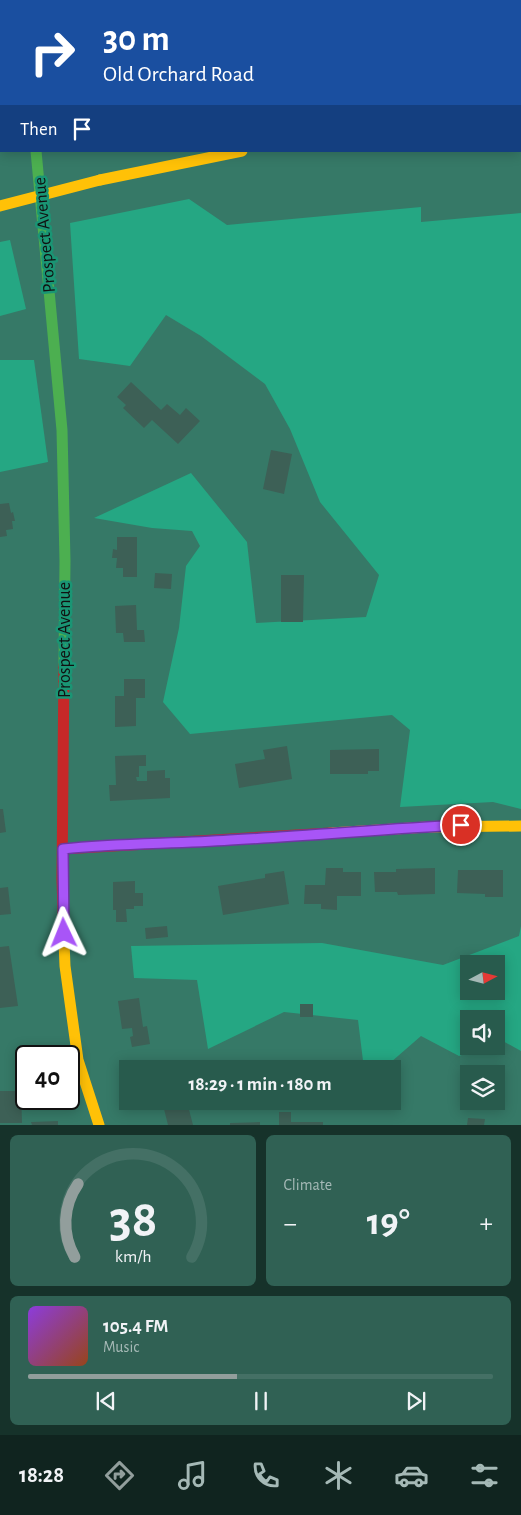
<!DOCTYPE html>
<meta charset="utf-8">
<style>
body{margin:0;font-family:"Alegreya Sans",sans-serif;background:#306154;color:#f1f3f6;height:100vh;display:flex;flex-direction:column;font-size:19px;white-space:nowrap}
*{box-sizing:border-box;margin:0}
p{font-size:16px;color:#a5b9b6}
.icon{flex:none;width:28px;height:28px;fill:none;stroke:currentColor;stroke-width:2;stroke-linecap:round;stroke-linejoin:round}
.map{position:relative;height:1125px;overflow:hidden}
.panel{display:flex;flex-direction:column;gap:10px;padding:10px;background:#16322a;flex:1}
.panel>*{flex:none}
.guide{position:absolute;left:0px;top:0px;width:521px;height:152px;box-shadow:0 2px 12px #0003;background:#1a4fa0;color:#fff;overflow:hidden}
.needle{width:32px;rotate:83deg}
.fabs{position:absolute;left:460px;top:955px;display:grid;gap:10px}
.fabs a{display:grid;place-items:center;width:45px;height:45px;border-radius:0px;background:#285b4d;box-shadow:0 2px 12px #0003;font-size:25px}
.speed{position:absolute;left:15px;top:1045px;display:flex;gap:10px;font-size:25px;font-weight:700;text-align:center}
.speed>*{display:grid;place-content:center;width:65px;height:65px;border-radius:50%;background:#285b4d;box-shadow:0 2px 12px #0003;line-height:1}
.speed .limit{border:2px solid #111;border-radius:8px;background:#fff;color:#111}
.pin{position:absolute;display:grid;place-items:center;width:42px;height:42px;color:#fff;margin:-21px;border:2px solid #fff;border-radius:50%;box-shadow:0 1px 5px #0007}
.me{position:absolute;width:55px;margin:-28px;rotate:358deg;stroke-linejoin:round;filter:drop-shadow(0 0 4px #0008)}
.turn{display:flex;align-items:center;gap:18px;height:105px;padding:0 20px;font-size:22px}
.turn .icon{width:65px;height:65px;stroke-width:2.5}
.turn b{display:block;font-size:35px;line-height:42px}
.then{display:flex;align-items:center;height:48px;padding:0 20px;background:#0003;gap:10px;font-size:19px}
.big{font-size:38px;font-weight:600;line-height:1.1}
.panel .card{flex:1;display:flex;flex-direction:column;justify-content:center;gap:8px;min-width:0;padding:0 18px;border-radius:8px;background:#306154}
.panel .dial{align-items:center;gap:0}
.dial svg{height:130px;overflow:visible;fill:none;stroke:#447065;stroke-width:7;stroke-linecap:round;text-anchor:middle}
.dial text{fill:#f1f3f6;stroke:none}
.song{display:flex;align-items:center;gap:15px}
.cover{width:60px;height:60px;border-radius:8px;background:linear-gradient(135deg,hsl(270 70% 55%),hsl(20 70% 35%))}
.played{height:5px;border-radius:2px;background:linear-gradient(90deg,#929e9c 45%,#447065 45%)}
.keys{display:flex;justify-content:space-around;direction:ltr}
.heat{display:flex;justify-content:space-between;align-items:center;font-size:28px;direction:ltr}
.panel .tiles{flex:1;display:grid;gap:10px;grid-template-columns:1fr 1fr}
.card:last-child{grid-column:span 2}
.trip{position:absolute;left:119px;top:1060px;width:282px;height:50px;border-radius:0px;background:#285b4d;box-shadow:0 2px 12px #0003;font-weight:600;line-height:50px;text-align:center}
.tabs{display:flex;height:80px;justify-content:space-around;align-items:center;background:#10241f;color:#a5b9b6}
.tabs .icon{width:35px;height:35px}
.tabs .current{color:#929e9c}
.tabs b{font-size:22px;color:#f1f3f6}
.map>svg:first-child{display:block}
.green{fill:#25a783;fill-rule:evenodd}
.lines{fill:none;stroke-linecap:round;stroke-linejoin:round}
.stream{stroke:#14735a;stroke-width:5.5}
.building{fill:#3d6056}
.fast{stroke:#4caf50;stroke-width:11}
.slow{stroke:#ffc107;stroke-width:11}
.jam{stroke:#c62828;stroke-width:11}
.slow-bridge{stroke:#ffc107;stroke-width:11}
.route-casing{stroke:#6d37a1;stroke-width:12}
.route{stroke:#a855f7;stroke-width:9}
.labels{text-anchor:middle;stroke-width:5;stroke-linejoin:round;paint-order:stroke}
.street-label{font-size:18px;fill:#111;stroke:#1a9574}
</style>
<div class="map">
<svg width="521" height="1125" viewBox="0 0 521 1125">
<rect width="100%" height="100%" fill="#367967"/>
<g class="green">
<path d="M41,0H388L374,1Z"/>
<path d="M189,199L227,225L421,207V222L521,213V809L493,802L400,807L410,730L392,715L190,734L163,702L179,628L186,566L200,546L192,531L152,528L94,518L191,473L247,542L256,623L366,617L379,575L320,502L290,429L265,384L201,336L166,315L130,366L79,359L70,223Z"/>
<path d="M10,240L26,309L0,316V242Z"/>
<path d="M0,360H34L48,462L0,472Z"/>
<path d="M521,926V1051L501,1040L496,1042V1019H469V1046H484L459,1056L421,1036L383,1069H364L358,1020L284,1012L208,1049L197,980L134,978L131,946L322,943L443,965L519,936ZM469,964H496V991H469Z"/>
</g>
<g class="lines">
<path class="stream" d="M86,1L92,0"/>
</g>
<g class="building">
<path d="M131,382L161,410L167,404L180,415L186,408L200,421L178,444L152,420L144,428L123,408L126,405L117,397Z"/>
<path d="M271,450L292,454L284,494L263,489Z"/>
<path d="M9,503L11,513L13,512L15,521H12L13,529L6,530L7,536L0,537V504Z"/>
<path d="M117,537H137V577H123V568H116L117,558H112L113,549L117,550Z"/>
<path d="M155,573L172,574L171,589L154,588Z"/>
<path d="M281,575H304L303,622H281Z"/>
<path d="M136,605L137,630H144L145,642H124L123,633H116L115,606Z"/>
<path d="M124,679H145V698H136V726L115,727V696H124Z"/>
<path d="M287,746L292,779L239,788L235,764L265,759L263,750Z"/>
<path d="M379,749V771H368V774H330V750Z"/>
<path d="M146,755V766H139V777H136L137,781H147V771L165,770V778H170V798L110,801L109,785H116L115,756Z"/>
<path d="M0,809H3L6,832L0,833Z"/>
<path d="M326,868H343V872H361V896H337V910L321,909V904H304L305,885H325Z"/>
<path d="M435,868V894L398,895L397,892H375L374,872H396V869Z"/>
<path d="M458,870H503V897H485V894L457,893Z"/>
<path d="M284,871L289,904L223,915L218,886L265,878V874Z"/>
<path d="M135,881V893H143V906H134V909H126L127,922H116V910H113V882Z"/>
<path d="M8,887L11,914L0,915V888Z"/>
<path d="M167,926L168,937L146,939L145,928Z"/>
<path d="M9,946L18,1006L0,1008V947Z"/>
<path d="M139,998L143,1027L147,1026L150,1044L132,1047L130,1037L133,1036L132,1028L122,1029L118,1001Z"/>
<rect x="300" y="1004" width="13" height="13"/>
<rect x="496" y="1076" width="7" height="14"/>
<path d="M0,1091H21L22,1123H0Z"/>
<path d="M187,1102L193,1125H168L164,1109Z"/>
<path d="M279,1112H291V1122H323V1125H279Z"/>
<path d="M468,1118L485,1119L484,1125H467Z"/>
<path d="M58,1121V1125H32L31,1122Z"/>
<path d="M260,1122V1125H230V1123Z"/>
</g>
<g class="lines">
<g class="fast">
<path d="M0,119L1,118"/>
<path d="M36,151L62,430L65,561L64,665"/>
</g>
<g class="slow">
<path d="M520,116H521"/>
<path d="M100,180L242,151"/>
<path d="M330,833L427,827L521,826"/>
<path d="M64,941L65,966L78,1060L99,1125"/>
</g>
<g class="jam">
<path d="M23,0V1"/>
<path d="M520,33L521,32"/>
<path d="M64,665L62,879L64,941"/>
<path d="M63,849L330,833"/>
</g>
<path class="slow-bridge" d="M0,206L100,180"/>
</g>
<g class="lines">
<g class="route-casing">
<path id="route" d="M64,933L63,849C119,843 174,844 230,840C307,836 384,829 461,825"/>
</g>
<use href="#route" class="route"/>
</g>
<g class="labels">
<g class="street-label">
<text transform="translate(44 235) rotate(-95)" y="6">Prospect Avenue</text>
<text transform="translate(64 640) rotate(-90)" y="6">Prospect Avenue</text>
</g>
</g>
</svg>
<div class="fabs">
<a><svg class="needle" viewBox="-14 -14 28 28"><path d="M0-13l5 13h-10z" fill="#e53935"/><path d="M0 13l5-13h-10z" fill="#a5b9b6"/></svg></a>
<a><svg class="icon" aria-label="sound" viewBox="0 0 24 24"><path d="M4 9h4l5-4v14l-5-4H4zM17 9q2 3 0 6"/></svg></a>
<a><svg class="icon" aria-label="layers" viewBox="0 0 24 24"><path d="M12 4l9 5-9 5-9-5zM3 14l9 5 9-5"/></svg></a>
</div>
<div class="speed"><div class="limit">40</div></div>
<div class="pin" style="left:461px;top:825px;background:#d93025"><svg class="icon" aria-label="arrive" viewBox="0 0 24 24"><path d="M6 21V4h12l-3 4 3 4H6"/></svg></div>
<svg class="me" style="left:64px;top:933px" viewBox="-20 -20 40 40"><path d="M0-17L14 15 0 8-14 15z" fill="#a855f7" stroke="#fff" stroke-width="4"/></svg>
<div class="trip">18:29 · 1 min · 180 m</div>
<div class="guide">
<div class="turn"><svg class="icon" aria-label="right" viewBox="0 0 24 24"><path d="M7 20v-9h11M14 6l5 5-5 5"/></svg><div><b>30 m</b>Old Orchard Road</div></div>
<div class="then">Then<svg class="icon" aria-label="arrive" viewBox="0 0 24 24"><path d="M6 21V4h12l-3 4 3 4H6"/></svg></div>
</div>
</div>
<section class="panel">
<div class="tiles">
<div class="card dial"><svg viewBox="0 0 100 80">
<path d="M14 69A42 42 0 1 1 86 69"/>
<path d="M14 69A42 42 0 0 1 16 24" stroke="#929e9c"/>
<text x="50" y="56" font-size="32" font-weight="700">38</text>
<text x="50" y="72" font-size="11">km/h</text>
</svg></div>
<div class="card"><p>Climate</p>
<div class="heat"><a>−</a><b class="big">19°</b><a>+</a></div>
</div>
<div class="card">
<div class="song"><i class="cover"></i><div><b>105.4 FM</b><p>Music</p></div></div>
<div class="played"></div>
<div class="keys"><svg class="icon" aria-label="previous" viewBox="0 0 24 24"><path d="M18 5L8 12l10 7zM5 5v14"/></svg><svg class="icon" aria-label="pause" viewBox="0 0 24 24"><path d="M8 5v14M16 5v14"/></svg><svg class="icon" aria-label="next" viewBox="0 0 24 24"><path d="M6 5l10 7-10 7zM19 5v14"/></svg></div>
</div>
</div>
</section>
<nav class="tabs">
<b>18:28</b>
<svg class="icon current" aria-label="directions" viewBox="0 0 24 24"><path d="M12 3l9 9-9 9-9-9zM9 14v-3h6M13 9l2 2-2 2"/></svg>
<svg class="icon" aria-label="music" viewBox="0 0 24 24"><path d="M9 18V5l10-2v13"/><circle cx="6" cy="18" r="3"/><circle cx="16" cy="16" r="3"/></svg>
<svg class="icon" aria-label="phone" viewBox="0 0 24 24"><path d="M5 4h4l2 5-3 2q2 4 5 5l2-3 5 2v4C11 20 4 13 5 4z"/></svg>
<svg class="icon" aria-label="climate" viewBox="0 0 24 24"><path d="M12 3v18M4 7l16 10M4 17L20 7"/></svg>
<svg class="icon" aria-label="car" viewBox="0 0 24 24"><path d="M5 17H2v-5l4-1 3-4h7l3 4 3 1v5h-3M9 17h6M6 11h13"/><circle cx="7" cy="17" r="2"/><circle cx="17" cy="17" r="2"/></svg>
<svg class="icon" aria-label="filters" viewBox="0 0 24 24"><path d="M4 7h16M4 17h16"/><circle cx="9" cy="7" r="2"/><circle cx="15" cy="17" r="2"/></svg>
</nav>
